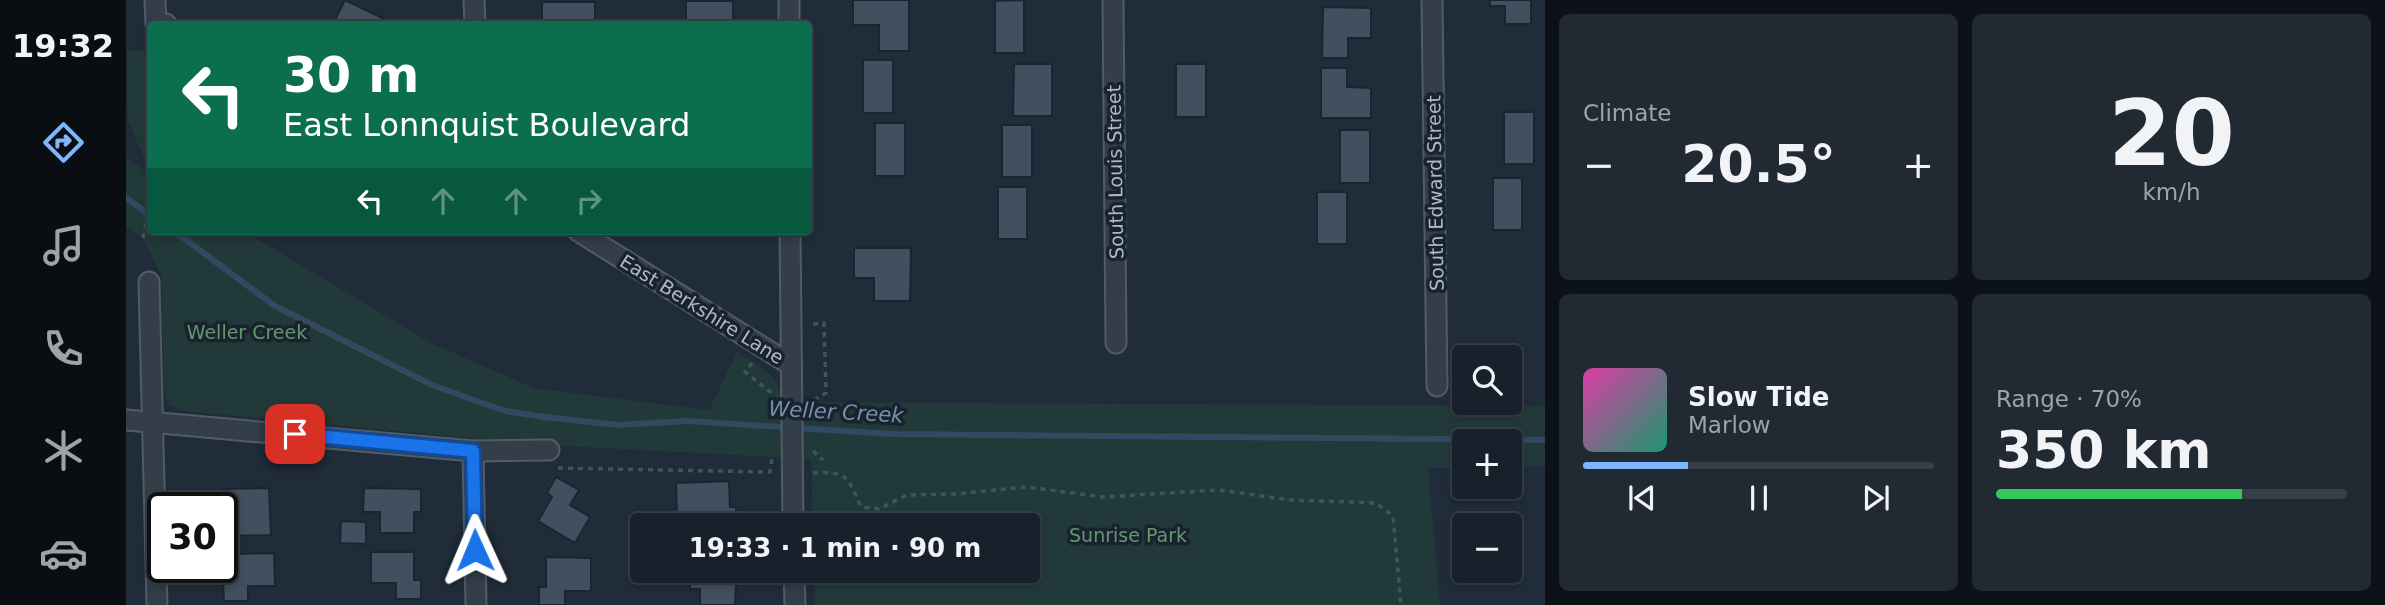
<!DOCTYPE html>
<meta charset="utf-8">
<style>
body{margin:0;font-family:"DejaVu Sans",sans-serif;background:#212933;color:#f1f3f6;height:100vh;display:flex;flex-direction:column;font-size:26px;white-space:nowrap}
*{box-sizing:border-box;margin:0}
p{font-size:23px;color:#9fa3a9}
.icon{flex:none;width:38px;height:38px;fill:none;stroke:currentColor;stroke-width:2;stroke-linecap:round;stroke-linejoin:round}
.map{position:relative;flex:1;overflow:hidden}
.side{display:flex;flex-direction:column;gap:14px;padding:14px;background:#0d1218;width:840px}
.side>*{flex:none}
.hud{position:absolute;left:21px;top:21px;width:665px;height:214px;border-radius:7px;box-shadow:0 4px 10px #0003,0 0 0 2px #363e47;background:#0b6e4f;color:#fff;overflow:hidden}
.controls{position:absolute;left:1326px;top:345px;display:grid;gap:14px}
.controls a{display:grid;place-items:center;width:70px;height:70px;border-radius:7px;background:#18212b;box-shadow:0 4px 10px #0003,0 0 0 2px #363e47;font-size:35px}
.speed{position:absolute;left:21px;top:492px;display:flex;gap:14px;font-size:35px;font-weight:700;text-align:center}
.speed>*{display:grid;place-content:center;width:91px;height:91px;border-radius:50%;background:#18212b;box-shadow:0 4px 10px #0003,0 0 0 2px #363e47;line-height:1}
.speed .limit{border:4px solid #111;border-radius:10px;background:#fff;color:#111}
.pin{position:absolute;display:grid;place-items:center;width:60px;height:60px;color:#fff;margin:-30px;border-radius:14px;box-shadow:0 4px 10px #0006}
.me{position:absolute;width:77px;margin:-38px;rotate:359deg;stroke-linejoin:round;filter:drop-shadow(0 0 5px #0008)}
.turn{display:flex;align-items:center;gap:24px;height:147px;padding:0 21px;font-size:32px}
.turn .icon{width:91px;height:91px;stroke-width:2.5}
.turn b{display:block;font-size:49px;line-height:60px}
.lanes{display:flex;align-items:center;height:66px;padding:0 21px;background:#0003;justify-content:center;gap:35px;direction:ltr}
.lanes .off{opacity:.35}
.big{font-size:52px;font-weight:700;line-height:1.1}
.side .card{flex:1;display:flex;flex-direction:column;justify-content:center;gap:10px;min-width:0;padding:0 24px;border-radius:10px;background:#212933}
.side .dial{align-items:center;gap:0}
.dial b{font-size:91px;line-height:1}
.song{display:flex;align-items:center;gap:21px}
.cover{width:84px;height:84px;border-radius:10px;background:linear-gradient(135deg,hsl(320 70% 55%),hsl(160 70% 35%))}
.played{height:7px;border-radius:4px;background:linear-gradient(90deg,#7eb5fb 30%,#363e47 30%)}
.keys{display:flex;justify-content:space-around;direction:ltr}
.heat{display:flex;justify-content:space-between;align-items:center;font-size:38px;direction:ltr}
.charge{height:10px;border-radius:5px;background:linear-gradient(90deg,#34c759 70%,#363e47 0)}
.side .tiles{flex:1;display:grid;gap:14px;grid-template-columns:repeat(2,1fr)}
.trip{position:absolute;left:504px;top:513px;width:410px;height:70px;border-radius:7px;background:#18212b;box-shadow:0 4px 10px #0003,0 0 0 2px #363e47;font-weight:700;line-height:70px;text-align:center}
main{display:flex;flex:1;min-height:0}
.menu{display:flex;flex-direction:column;width:126px;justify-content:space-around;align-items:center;background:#0a0d11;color:#9fa3a9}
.menu .icon{width:49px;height:49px}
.menu .current{color:#7eb5fb}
.menu b{font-size:32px;color:#f1f3f6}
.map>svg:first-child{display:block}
.green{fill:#22393a}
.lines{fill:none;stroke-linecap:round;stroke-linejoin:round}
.stream{stroke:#324962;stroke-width:6}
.building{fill:#414f5e;stroke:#1b2530;stroke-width:2}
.street-casing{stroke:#515c67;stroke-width:23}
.path{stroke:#3f5658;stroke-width:3.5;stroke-dasharray:5 5;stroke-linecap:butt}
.street{stroke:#343e49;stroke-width:19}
.route-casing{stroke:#114b97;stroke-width:18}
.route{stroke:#1a73e8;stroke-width:12}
.labels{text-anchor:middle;stroke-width:7;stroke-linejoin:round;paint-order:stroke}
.street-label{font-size:19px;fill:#aeb9c6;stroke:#19232e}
.park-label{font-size:19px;fill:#65976e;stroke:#19232e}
.water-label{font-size:21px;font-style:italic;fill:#7491b0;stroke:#19232e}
</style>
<main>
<nav class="menu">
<b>19:32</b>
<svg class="icon current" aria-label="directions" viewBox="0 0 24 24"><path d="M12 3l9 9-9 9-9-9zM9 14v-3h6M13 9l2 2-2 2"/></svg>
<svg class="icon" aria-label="music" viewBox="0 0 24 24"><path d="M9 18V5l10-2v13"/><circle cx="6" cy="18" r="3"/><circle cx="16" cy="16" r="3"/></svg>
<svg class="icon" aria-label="phone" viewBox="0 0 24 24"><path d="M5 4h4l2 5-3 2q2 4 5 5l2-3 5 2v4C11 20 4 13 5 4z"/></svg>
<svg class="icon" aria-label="climate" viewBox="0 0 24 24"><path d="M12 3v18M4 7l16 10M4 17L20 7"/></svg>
<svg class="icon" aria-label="car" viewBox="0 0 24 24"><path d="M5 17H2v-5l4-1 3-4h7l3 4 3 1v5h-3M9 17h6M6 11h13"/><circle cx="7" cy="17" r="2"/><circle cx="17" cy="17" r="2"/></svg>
</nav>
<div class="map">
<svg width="1419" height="605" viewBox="0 0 1419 605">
<rect width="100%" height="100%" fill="#202c39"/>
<g class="green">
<path d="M1,50L24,51V172L2,121Z"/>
<path d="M0,158L24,174V231H118L307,344L408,388L583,410L611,352C638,370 649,369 657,402L1419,406V466L1384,467V441H1339V468H1302L1314,605H689L688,571L901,570V525H687L685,459L419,445L58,411L43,405L38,392L35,275L17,238L0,227Z"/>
</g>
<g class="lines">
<g class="stream">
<path d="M0,198L24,215"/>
<path d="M48,231L149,306L306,385L379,411L418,417L492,425L561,421L766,434L1419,440"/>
</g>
</g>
<g class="building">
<path d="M219,0L269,24H207Z"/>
<path d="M727,0H783V51H753V25H727Z"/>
<path d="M898,0V53H869V1Z"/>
<path d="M1364,0H1405V24H1379V6H1364Z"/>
<rect x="560" y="1" width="47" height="23"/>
<path d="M416,2H469V24H408L416,23Z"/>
<path d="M1197,7L1245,8V38H1222V58H1196Z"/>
<rect x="737" y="60" width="30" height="53"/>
<path d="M888,64H926V116H887Z"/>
<rect x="1050" y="64" width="30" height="53"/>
<path d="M1195,68H1221V87L1245,88V118H1195Z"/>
<rect x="1378" y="112" width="30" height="52"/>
<rect x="749" y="123" width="30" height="53"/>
<rect x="876" y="125" width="30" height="52"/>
<rect x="1214" y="130" width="30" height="53"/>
<rect x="1367" y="178" width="29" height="52"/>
<rect x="872" y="187" width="29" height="52"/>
<rect x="1191" y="192" width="30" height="52"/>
<path d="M728,248H785L784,301H748V278H728Z"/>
<path d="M430,477L453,490L444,505L464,517L449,543L412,521L426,497L421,493Z"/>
<path d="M603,481L604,507H610V525H582V518L551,519L550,483Z"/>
<path d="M143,488L145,535L103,536L102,508H97L96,489Z"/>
<path d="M238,488L295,489V512H288V533H254V512H237Z"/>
<path d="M215,521L240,522V544L214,543Z"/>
<path d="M245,552H288V580H295V599H270V583H245Z"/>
<path d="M148,553L149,586H122V601H98L97,582H104V554Z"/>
<path d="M420,557L465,558V591H439V605H413V587H420Z"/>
<path d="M574,570H603V583L610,584L609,605H574V589H564V572Z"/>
</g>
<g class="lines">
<g class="street-casing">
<g id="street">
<path d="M29,0L30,24H40"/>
<path d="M348,0L349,24"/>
<path d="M663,0V24"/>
<path d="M987,0L990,343"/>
<path d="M1306,0L1311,386"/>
<path d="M452,231L665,365"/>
<path d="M664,231L667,525"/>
<path d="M23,282L31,605"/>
<path d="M0,420L347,451L423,450"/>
<path d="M347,451L350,605"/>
<path d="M668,570L669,605"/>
</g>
</g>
<g class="path">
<path d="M17,238L24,203"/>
<path d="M687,324L698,323L700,393L688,400V404"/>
<path d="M626,363L619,372L647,394"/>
<path d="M687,451L697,460"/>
<path d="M432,468L644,472L646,458"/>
<path d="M687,473C722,471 721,476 735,507L753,509L781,495L830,494L900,487L978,497L1092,490L1165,500L1250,503L1267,516L1275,605"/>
</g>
<use href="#street" class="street"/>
</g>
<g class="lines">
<g class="route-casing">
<path id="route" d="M169,434L347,451L349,550"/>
</g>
<use href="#route" class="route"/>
</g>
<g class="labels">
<g class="street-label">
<text transform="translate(989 172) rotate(-91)" y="7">South Louis Street</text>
<text transform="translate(1309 193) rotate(-91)" y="7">South Edward Street</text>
<text transform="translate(576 309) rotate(32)" y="7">East Berkshire Lane</text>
</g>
<g class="park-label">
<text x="121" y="339">Weller Creek</text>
<text x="1002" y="542">Sunrise Park</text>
</g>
<g class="water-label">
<text transform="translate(710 412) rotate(3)" y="7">Weller Creek</text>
</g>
</g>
</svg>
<div class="controls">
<a><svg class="icon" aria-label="search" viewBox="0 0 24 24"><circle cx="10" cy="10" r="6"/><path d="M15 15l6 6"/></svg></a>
<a>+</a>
<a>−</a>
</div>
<div class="speed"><div class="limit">30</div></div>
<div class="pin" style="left:169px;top:434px;background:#d93025"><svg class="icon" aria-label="arrive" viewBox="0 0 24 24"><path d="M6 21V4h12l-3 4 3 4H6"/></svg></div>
<svg class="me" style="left:349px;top:550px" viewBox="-20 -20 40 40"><path d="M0-17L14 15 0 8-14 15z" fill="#1a73e8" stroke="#fff" stroke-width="4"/></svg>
<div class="trip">19:33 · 1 min · 90 m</div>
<div class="hud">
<div class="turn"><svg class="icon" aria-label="left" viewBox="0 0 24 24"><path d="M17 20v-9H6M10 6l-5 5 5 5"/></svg><div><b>30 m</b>East Lonnquist Boulevard</div></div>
<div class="lanes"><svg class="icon" aria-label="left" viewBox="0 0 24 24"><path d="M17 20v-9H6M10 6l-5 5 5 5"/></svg><svg class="icon off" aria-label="ahead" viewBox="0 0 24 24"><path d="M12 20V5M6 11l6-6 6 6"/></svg><svg class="icon off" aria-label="ahead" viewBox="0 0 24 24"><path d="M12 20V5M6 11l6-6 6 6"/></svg><svg class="icon off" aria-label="right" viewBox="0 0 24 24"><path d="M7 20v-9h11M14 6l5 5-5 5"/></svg></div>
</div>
</div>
<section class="side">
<div class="tiles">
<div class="card"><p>Climate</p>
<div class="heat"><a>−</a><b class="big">20.5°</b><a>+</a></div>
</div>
<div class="card dial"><b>20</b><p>km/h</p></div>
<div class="card">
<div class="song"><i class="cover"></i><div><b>Slow Tide</b><p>Marlow</p></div></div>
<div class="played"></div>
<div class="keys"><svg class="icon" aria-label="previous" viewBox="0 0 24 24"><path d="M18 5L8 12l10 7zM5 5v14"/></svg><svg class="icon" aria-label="pause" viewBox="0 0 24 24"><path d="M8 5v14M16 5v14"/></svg><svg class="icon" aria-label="next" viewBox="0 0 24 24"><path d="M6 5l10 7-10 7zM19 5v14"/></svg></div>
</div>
<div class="card"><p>Range · 70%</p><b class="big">350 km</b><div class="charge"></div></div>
</div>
</section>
</main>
